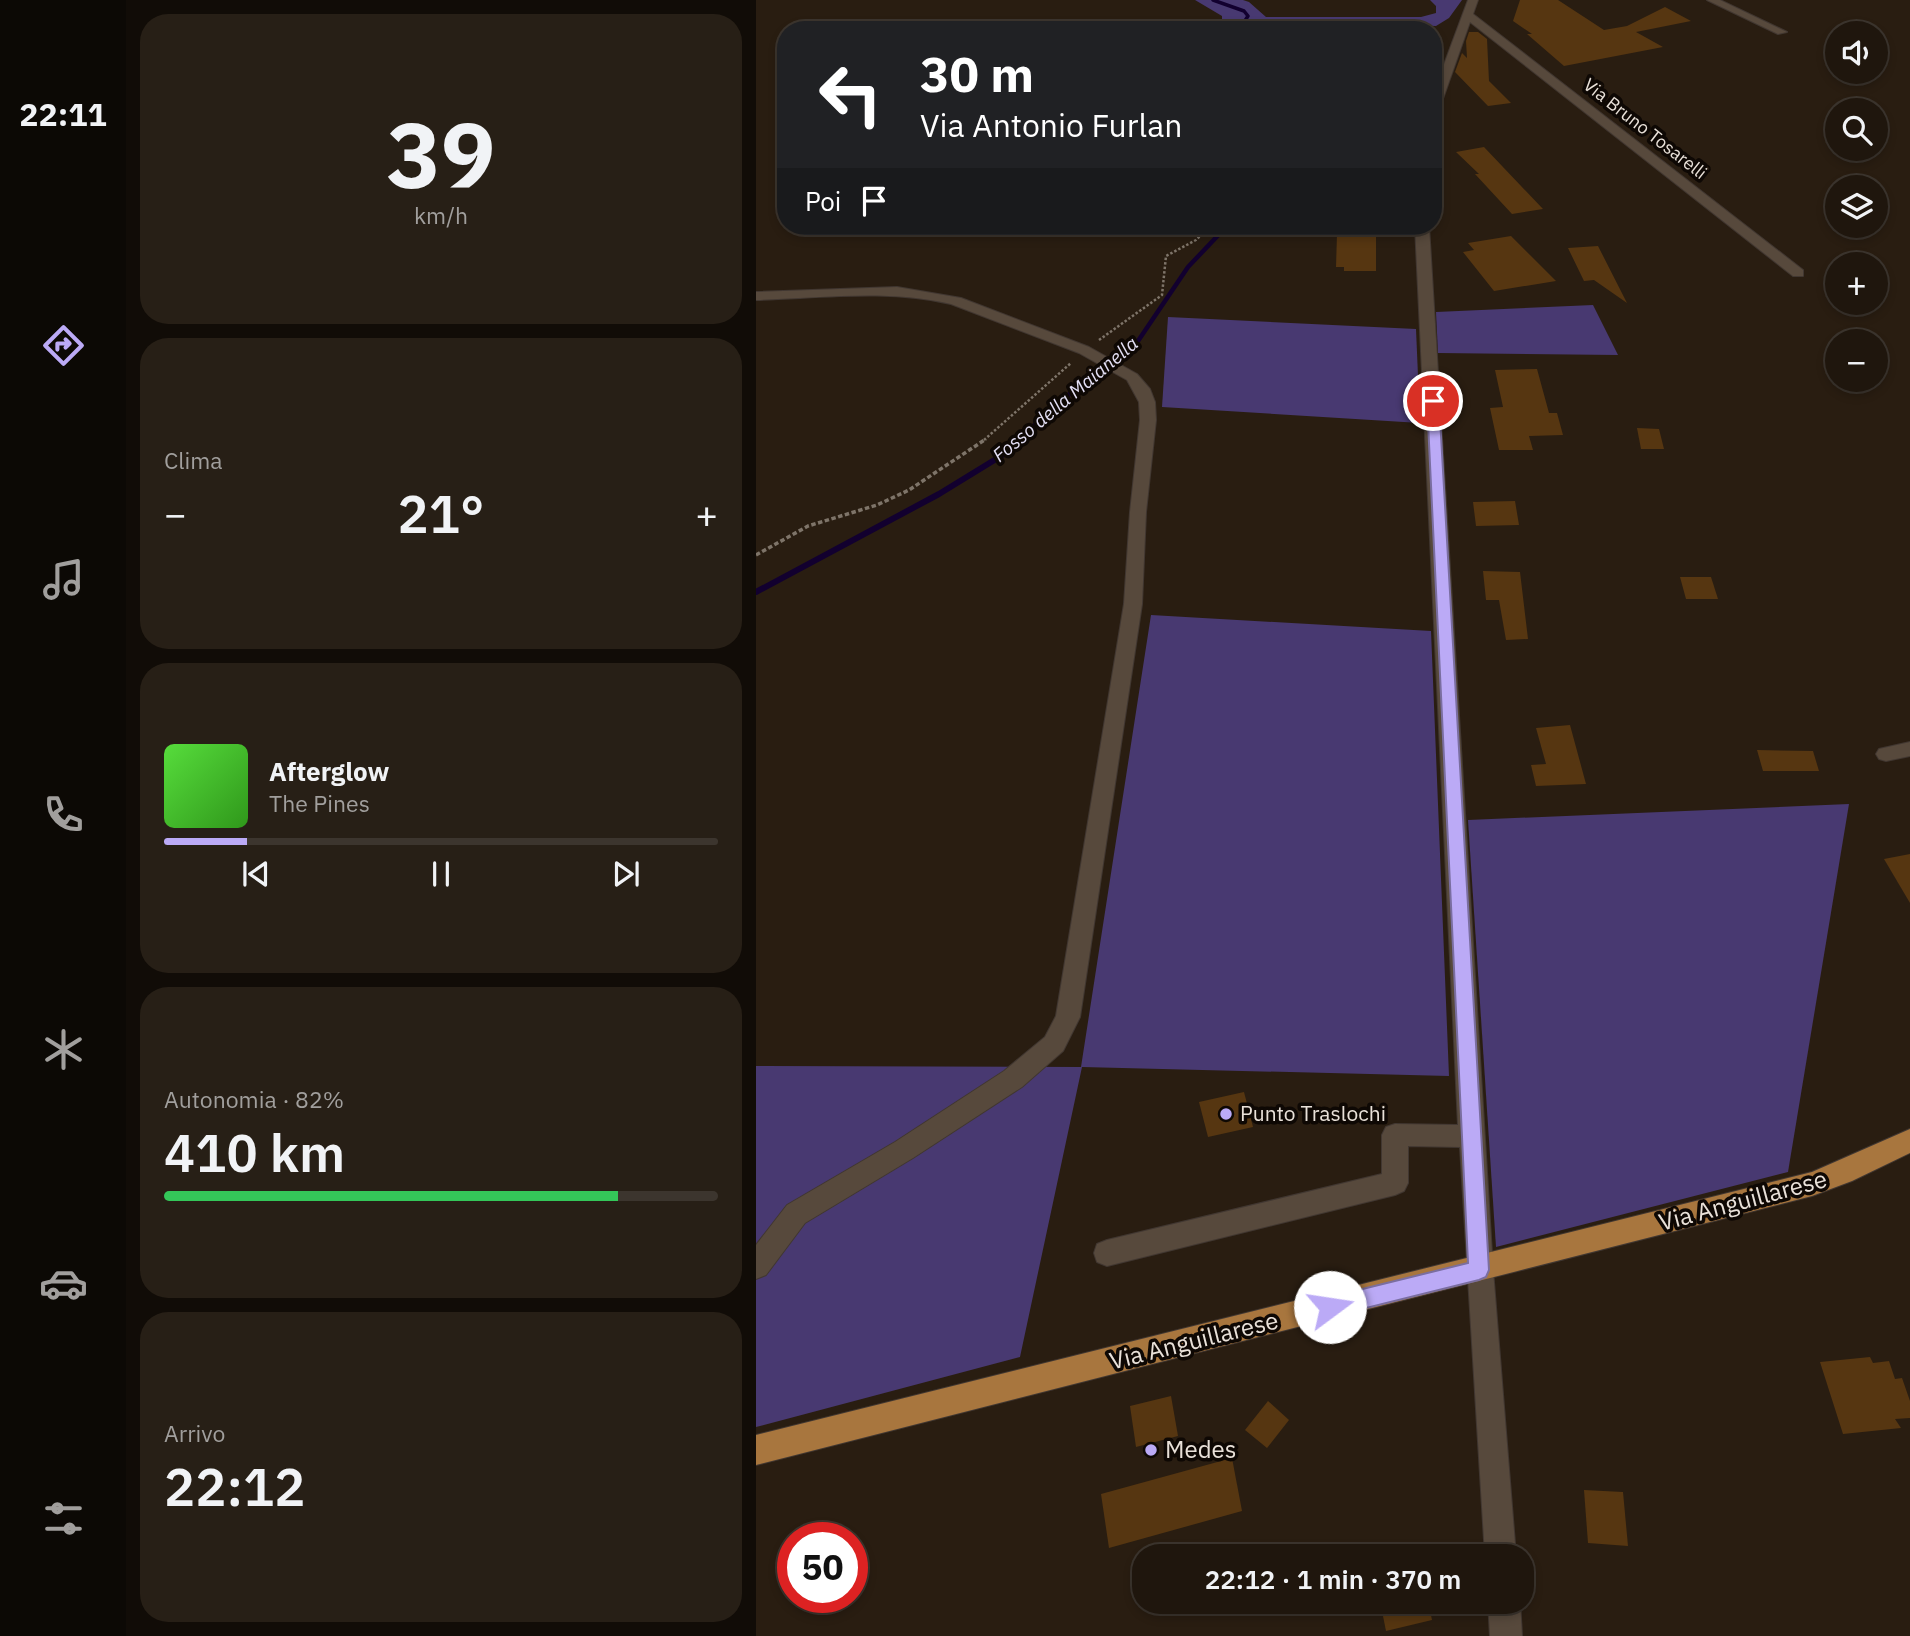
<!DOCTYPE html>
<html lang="it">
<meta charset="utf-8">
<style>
body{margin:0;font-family:"IBM Plex Sans",sans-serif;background:#271f16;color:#f1f3f6;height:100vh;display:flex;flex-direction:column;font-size:26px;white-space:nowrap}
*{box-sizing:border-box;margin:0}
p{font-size:23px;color:#a19f9d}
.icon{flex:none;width:38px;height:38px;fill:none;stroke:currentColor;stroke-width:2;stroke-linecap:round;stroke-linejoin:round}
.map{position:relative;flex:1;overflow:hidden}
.sheet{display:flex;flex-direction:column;gap:14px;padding:14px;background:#110c07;width:630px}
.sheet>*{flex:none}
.banner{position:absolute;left:21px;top:21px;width:665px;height:214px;border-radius:28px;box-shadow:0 4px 10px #0003,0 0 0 2px #3c352e;background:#202124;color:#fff;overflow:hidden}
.fabs{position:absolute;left:1069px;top:21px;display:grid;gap:14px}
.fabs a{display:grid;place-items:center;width:63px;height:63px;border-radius:50%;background:#1f160d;box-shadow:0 4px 10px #0003,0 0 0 2px #3c352e;font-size:35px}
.speed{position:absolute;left:21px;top:1522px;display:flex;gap:14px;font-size:35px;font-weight:700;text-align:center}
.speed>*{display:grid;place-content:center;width:91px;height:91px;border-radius:50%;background:#1f160d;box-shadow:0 4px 10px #0003,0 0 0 2px #3c352e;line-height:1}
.speed .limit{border:10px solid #d22;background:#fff;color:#111}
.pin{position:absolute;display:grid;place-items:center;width:60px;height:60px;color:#fff;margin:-30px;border:4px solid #fff;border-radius:50%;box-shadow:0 2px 7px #0007}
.me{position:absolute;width:77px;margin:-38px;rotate:76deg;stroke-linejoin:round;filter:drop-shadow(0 0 5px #0008)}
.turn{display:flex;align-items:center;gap:24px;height:147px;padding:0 28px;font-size:32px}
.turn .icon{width:91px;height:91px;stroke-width:2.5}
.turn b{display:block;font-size:49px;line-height:60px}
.then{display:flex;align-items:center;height:66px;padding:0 28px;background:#0003;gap:14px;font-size:26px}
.big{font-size:52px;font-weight:600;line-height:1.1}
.sheet .widget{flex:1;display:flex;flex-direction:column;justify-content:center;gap:10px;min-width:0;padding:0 24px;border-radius:28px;background:#271f16}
.sheet .dial{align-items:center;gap:0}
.dial b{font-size:91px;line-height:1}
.song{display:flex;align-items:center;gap:21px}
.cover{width:84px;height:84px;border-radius:10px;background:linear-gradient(135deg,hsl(110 70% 55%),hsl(110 70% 35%))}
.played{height:7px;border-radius:4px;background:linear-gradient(90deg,#bbaaf6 15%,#3c352e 15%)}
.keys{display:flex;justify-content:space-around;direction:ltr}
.heat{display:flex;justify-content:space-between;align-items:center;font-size:38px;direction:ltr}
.charge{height:10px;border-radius:5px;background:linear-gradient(90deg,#34c759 82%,#3c352e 0)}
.trip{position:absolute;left:376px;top:1544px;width:402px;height:70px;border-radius:28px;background:#1f160d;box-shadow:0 4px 10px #0003,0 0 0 2px #3c352e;font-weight:600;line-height:70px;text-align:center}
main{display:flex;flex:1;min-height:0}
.menu{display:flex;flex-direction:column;width:126px;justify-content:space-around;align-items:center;background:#0c0905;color:#a19f9d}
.menu .icon{width:49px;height:49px}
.menu .on{color:#bbaaf6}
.menu b{font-size:32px;color:#f1f3f6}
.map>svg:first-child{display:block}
.green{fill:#483971}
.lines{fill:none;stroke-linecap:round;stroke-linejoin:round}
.stream-far2{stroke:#12002f;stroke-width:3.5}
.stream-far1{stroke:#12002f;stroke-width:4.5}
.stream{stroke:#12002f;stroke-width:6}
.building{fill:#563611}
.minor-casing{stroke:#413731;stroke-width:2}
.major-casing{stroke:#413731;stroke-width:2}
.path-far1{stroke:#7e7469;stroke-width:2.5;stroke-dasharray:2.5 2;stroke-linecap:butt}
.path{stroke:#7e7469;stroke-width:3.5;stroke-dasharray:4.5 2.5;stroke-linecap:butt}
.minor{fill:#57493c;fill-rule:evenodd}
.major{fill:#a8763e;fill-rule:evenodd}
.route{fill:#bbaaf6;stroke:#7a6ea0;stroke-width:2}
.poi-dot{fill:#bbaaf6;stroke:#0e0804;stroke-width:2.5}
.labels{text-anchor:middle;stroke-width:7;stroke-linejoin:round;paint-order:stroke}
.far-street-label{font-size:18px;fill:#e9e1d9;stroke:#0e0804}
.far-water-label{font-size:19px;font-style:italic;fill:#e4e0f5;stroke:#0e0804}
.poi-label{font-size:21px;fill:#e9e1d9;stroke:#0e0804;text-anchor:start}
.near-street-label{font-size:24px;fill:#e9e1d9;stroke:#0e0804}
.near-poi-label{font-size:24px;fill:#e9e1d9;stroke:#0e0804;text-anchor:start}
</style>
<main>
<nav class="menu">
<b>22:11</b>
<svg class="icon on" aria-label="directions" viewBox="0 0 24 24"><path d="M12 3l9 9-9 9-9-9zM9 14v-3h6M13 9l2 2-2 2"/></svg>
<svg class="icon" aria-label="music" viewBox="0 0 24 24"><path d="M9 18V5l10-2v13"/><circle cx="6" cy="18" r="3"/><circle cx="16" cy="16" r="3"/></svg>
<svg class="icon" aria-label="phone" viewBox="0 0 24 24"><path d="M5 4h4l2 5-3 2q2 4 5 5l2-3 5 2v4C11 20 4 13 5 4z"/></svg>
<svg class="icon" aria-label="climate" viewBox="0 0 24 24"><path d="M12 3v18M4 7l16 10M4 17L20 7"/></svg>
<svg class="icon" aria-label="car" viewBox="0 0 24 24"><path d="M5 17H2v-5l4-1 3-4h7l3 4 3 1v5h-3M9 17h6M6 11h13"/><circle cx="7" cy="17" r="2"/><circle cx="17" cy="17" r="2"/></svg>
<svg class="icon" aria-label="filters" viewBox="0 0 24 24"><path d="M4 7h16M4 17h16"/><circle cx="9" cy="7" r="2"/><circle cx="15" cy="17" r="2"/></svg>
</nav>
<section class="sheet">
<div class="widget dial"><b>39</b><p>km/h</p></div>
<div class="widget"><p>Clima</p>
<div class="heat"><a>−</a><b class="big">21°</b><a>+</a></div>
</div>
<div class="widget">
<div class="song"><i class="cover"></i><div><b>Afterglow</b><p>The Pines</p></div></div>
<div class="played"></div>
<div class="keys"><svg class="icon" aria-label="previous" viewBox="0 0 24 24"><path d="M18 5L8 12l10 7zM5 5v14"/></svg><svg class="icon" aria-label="pause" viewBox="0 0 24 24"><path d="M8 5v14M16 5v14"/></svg><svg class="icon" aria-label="next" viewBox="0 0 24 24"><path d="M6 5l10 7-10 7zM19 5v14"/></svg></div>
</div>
<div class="widget"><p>Autonomia · 82%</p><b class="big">410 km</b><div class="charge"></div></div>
<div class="widget"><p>Arrivo</p><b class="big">22:12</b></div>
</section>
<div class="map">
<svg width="1154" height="1636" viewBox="0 0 1154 1636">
<rect width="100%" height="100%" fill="#291d11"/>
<g class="green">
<path d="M439,0H487L493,2L510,17H665L680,13V6L674,0H706L693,18L680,26L525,22L502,27L458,29L466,24V16Z"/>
<path d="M837,305L862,355L682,353L680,312Z"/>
<path d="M412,317L660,329L664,423L406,407Z"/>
<path d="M395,615L675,631L693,1076L326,1067L264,1357L0,1427V1066L325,1067Z"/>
<path d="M1093,804L1032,1172L740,1247L712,820Z"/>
</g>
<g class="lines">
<path class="stream-far2" d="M457,0L488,11L492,16L483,30"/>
<path class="stream-far1" d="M262,440L337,373L382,341L432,267L471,226"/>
<path class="stream" d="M0,592L183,494L245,456L264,439"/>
</g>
<g class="building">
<path d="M764,0H802L848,30L871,26L909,7L935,21L880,32L907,47L808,66L771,34H776L757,21Z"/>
<path d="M713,32H722L731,39L733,81L755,103L732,106L699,72L706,53L711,58L710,41Z"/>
<path d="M728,147L787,209L756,214L719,174H723L700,152Z"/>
<path d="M600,232H620V271H588V267H580L581,234L599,235Z"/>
<path d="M755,236L800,281L738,291L707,252L718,250L712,243Z"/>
<path d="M842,246L871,303L838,280L828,281L812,248Z"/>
<path d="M781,369L793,413H801L807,435L773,436L777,450H743L734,408L747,407L739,370Z"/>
<path d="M881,428L903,429L908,449H885Z"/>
<path d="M759,501L763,525L720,526L717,502Z"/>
<path d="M727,571L764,572L772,639L750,640L743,600H730Z"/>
<path d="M924,577H955L962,599H930Z"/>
<path d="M814,725L830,784L780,786L775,765L790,764L780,728Z"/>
<path d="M1001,750L1057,751L1063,771H1007Z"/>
<path d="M1154,854V903L1128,859Z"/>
<path d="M488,1092L497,1127L452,1137L443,1102Z"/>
<path d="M1114,1357L1117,1363L1133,1361L1139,1379L1146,1378L1154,1401V1418L1139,1419L1145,1428L1087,1434L1064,1362Z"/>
<path d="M415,1396L422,1436L380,1447L374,1406Z"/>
<path d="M512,1401L533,1420L511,1448L489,1430Z"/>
<path d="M476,1458L486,1511L353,1548L345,1494Z"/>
<path d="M828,1490L867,1492L872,1546L832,1543Z"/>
<path d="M624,1601H672L676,1620L630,1631Z"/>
</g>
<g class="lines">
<g class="minor-casing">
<g id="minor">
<path d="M712,0H722L717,14L1047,270V276H1037L714,22L683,110L677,113V94Z"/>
<path d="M951,0H964L1031,32L1022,34Z"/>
<path d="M659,226H673L737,1270L760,1556H729L704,1147L652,1146V1183L648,1191L639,1195L351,1266L341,1262L338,1253L341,1244L351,1240L626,1174V1135L630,1127L639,1124L702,1125Z"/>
<path d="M141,287L205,298L333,347L381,374L394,389L399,402L400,420L390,512L386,604L324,1017L307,1051L266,1087L157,1158L49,1223L10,1275L0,1279V1245L31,1205L139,1142L248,1071L289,1037L300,1016L368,604L374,512L384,420L383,402L371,380L323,353L195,304C132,289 65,298 0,300V292Z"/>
<path d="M1154,742V756L1130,761L1123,759L1120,754L1123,749Z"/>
<path d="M732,1601H764L766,1636H734Z"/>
</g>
</g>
<g class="major-casing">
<path id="major" d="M1154,1129V1153L1096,1181L1056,1196L0,1465V1435L1056,1172Z"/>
</g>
<g class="path-far1">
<path d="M477,30H497"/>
<path d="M343,340L406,295L410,256L440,240L454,226"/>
<path d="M228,440L315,363"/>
</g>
<path class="path" d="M0,555L52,526L121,505L153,490L230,439"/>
<use href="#minor" class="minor"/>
<use href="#major" class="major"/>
</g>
<path class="route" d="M677,398L683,401L733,1270L730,1277L723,1280L574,1317L567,1314L564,1307L567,1300L574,1297L712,1263L671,401Z"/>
<g class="poi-dot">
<circle cx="470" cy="1114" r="7"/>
<circle cx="395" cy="1450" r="7"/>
</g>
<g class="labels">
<g class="far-street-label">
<text transform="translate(889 129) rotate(38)" y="6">Via Bruno Tosarelli</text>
</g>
<g class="far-water-label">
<text transform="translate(309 399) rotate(-40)" y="7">Fosso della Maianella</text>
</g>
<g class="poi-label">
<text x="484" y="1121">Punto Traslochi</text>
</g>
<g class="near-street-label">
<text transform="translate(987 1201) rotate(-15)" y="8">Via Anguillarese</text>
<text transform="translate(438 1341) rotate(-14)" y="8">Via Anguillarese</text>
</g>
<g class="near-poi-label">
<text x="409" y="1458">Medes</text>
</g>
</g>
</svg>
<div class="fabs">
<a><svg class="icon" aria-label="sound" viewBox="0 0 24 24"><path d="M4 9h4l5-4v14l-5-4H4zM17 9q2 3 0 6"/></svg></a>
<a><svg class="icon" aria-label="search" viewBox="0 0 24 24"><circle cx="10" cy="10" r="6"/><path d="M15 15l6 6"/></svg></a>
<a><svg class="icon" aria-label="layers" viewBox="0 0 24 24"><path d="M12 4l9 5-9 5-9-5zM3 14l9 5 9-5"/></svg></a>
<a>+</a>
<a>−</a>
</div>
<div class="speed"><div class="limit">50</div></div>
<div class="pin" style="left:677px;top:401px;background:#d93025"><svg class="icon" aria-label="arrive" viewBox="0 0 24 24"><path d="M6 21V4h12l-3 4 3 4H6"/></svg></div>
<svg class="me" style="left:574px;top:1307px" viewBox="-20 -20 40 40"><circle r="19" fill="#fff"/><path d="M0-13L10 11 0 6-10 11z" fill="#bbaaf6"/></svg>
<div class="trip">22:12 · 1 min · 370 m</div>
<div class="banner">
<div class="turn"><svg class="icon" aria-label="left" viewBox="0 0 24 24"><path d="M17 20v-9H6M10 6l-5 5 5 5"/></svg><div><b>30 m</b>Via Antonio Furlan</div></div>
<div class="then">Poi<svg class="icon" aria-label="arrive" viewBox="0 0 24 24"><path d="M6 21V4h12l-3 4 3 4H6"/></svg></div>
</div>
</div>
</main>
